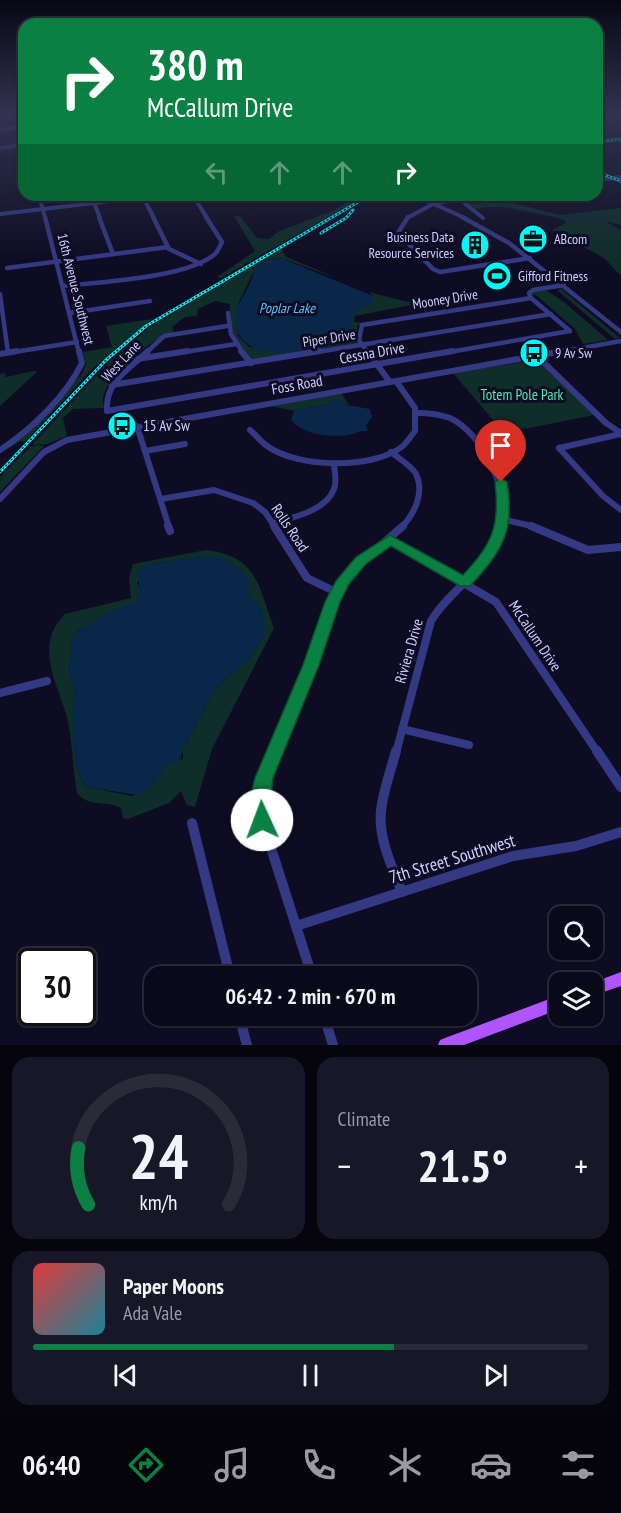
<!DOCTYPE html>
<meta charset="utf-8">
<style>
body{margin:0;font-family:"PT Sans Narrow",sans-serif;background:#181727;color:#f1f3f6;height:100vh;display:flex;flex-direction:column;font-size:22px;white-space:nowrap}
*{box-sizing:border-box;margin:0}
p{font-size:20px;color:#999aa2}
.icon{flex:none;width:33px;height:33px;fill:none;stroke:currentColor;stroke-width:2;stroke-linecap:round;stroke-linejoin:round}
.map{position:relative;height:1045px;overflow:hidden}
.details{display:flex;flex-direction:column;gap:12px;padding:12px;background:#06050e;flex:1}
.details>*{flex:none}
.banner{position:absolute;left:18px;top:18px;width:585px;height:183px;border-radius:18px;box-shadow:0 2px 4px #0004,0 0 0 2px #2a2a39;background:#0b8043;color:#fff;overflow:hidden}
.tools{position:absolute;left:549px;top:906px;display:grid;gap:12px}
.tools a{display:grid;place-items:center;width:54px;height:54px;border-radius:12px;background:#0a091a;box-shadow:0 2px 4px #0004,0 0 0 2px #2a2a39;font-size:30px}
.speed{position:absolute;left:18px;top:948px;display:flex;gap:12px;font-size:30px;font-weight:700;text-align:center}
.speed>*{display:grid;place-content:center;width:78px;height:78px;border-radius:50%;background:#0a091a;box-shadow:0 2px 4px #0004,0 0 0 2px #2a2a39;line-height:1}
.speed .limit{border:3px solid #111;border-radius:9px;background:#fff;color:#111}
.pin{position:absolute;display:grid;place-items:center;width:51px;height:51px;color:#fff;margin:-62px -26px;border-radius:50% 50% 50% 0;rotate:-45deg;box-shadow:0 0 6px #0007}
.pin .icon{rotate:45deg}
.me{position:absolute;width:66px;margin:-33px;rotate:358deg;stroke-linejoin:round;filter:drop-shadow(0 0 4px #0008)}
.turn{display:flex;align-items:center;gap:21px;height:126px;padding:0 30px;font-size:27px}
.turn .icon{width:78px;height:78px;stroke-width:2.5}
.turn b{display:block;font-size:42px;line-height:51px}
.lanes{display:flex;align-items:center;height:57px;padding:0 30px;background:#0003;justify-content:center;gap:30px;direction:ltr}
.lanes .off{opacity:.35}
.big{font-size:45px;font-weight:800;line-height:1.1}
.details .widget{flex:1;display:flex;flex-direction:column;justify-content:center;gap:9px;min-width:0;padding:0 21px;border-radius:18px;background:#181727}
.details .dial{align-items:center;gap:0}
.dial svg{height:156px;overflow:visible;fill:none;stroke:#2a2a39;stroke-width:7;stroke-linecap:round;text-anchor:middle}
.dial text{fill:#f1f3f6;stroke:none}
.song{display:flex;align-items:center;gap:18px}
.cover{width:72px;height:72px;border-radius:9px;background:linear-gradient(135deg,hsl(0 70% 55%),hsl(190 70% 35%))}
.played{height:6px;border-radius:3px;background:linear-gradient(90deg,#0b8043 65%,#2a2a39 65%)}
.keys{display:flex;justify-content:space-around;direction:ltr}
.heat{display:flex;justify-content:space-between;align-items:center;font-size:33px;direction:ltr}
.details .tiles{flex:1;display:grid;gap:12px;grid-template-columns:1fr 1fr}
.widget:last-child{grid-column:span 2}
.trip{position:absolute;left:144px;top:966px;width:333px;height:60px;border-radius:18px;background:#0a091a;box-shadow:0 2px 4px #0004,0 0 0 2px #2a2a39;font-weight:800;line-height:60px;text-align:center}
.tabs{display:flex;height:96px;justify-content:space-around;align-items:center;background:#04040a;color:#999aa2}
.tabs .icon{width:42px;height:42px}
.tabs .current{color:#0b8043}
.tabs b{font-size:27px;color:#f1f3f6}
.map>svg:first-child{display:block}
.green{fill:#0f2d29;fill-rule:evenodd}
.water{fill:#092849}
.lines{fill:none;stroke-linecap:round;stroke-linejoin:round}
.stream{stroke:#092849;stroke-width:1.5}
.river{fill:#092849;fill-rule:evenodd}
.minor-far4{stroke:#343984;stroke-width:4}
.minor-far3{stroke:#343984;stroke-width:4.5}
.minor-far2{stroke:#343984;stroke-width:6}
.minor-far1{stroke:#343984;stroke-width:8}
.minor{stroke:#343984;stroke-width:10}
.major{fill:#af55ff;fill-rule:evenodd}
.rail-casing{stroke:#00f8f9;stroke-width:3}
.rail{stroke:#0e0c23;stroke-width:1.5;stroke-dasharray:2;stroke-linecap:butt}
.route{fill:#0b8043;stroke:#07532c;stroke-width:1.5}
.labels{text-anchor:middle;stroke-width:6;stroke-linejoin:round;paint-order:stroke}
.far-poi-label{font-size:14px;fill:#cfceff;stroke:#0e0c23;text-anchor:start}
.far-street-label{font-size:14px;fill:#cfceff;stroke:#0e0c23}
.far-water-label{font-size:14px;font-style:italic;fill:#5cc4ff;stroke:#0e0c23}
.street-label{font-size:15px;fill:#cfceff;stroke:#0e0c23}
.park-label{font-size:15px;fill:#53e6b3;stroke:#0e0c23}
.poi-label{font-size:15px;fill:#cfceff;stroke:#0e0c23;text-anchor:start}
.near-street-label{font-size:18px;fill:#cfceff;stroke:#0e0c23}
</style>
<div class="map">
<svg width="621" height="1045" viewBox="0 0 621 1045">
<rect width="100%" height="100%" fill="#0e0c23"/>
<g class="green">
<path d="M357,195H367L221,278L217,277L255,251L234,216H240L257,238L269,239L279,231L335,210Z"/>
<path d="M501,200L560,215L621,208V225L605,221L621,230V276L604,258L552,230L566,223L564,220C534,211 505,203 474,209L468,204L473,201Z"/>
<path d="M280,248L287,257L339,279L281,258L268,259L254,271L239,302L236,322L238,336L249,347L295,352L342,343L351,316L373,296L369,292L408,302L419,300L422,303L355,316L354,322L362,323L357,326V344L252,360C237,343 227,328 230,304L215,301L198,309L197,316L185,317L172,327L174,332C155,335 110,374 104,394C102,398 103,403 104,408L73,409L63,418L67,436L47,444L32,445L105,366L151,326Z"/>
<path d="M560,288L620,338L615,339L558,291Z"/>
<path d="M546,290L564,302L608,340L583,344L575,329L536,295H532L533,292Z"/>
<path d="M152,319L92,369L25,442L20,441L8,449L82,374L86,364L83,352L112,347L106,326Z"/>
<path d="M536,360L594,415L504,433L453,373Z"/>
<path d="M34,371L37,372L0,406V374L5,373L6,377Z"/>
<path d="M341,393L349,405L336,403L294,411L272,406Z"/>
<path d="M38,445L44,446L0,492V477L30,447Z"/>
<path d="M206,550C258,556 258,586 274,628L212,749L195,807L187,805L181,791L169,803L128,819L123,818L121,808C108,800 88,808 77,793C72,767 73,739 66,714C56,681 34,644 65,614L131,598L129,578L133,564ZM207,556L247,591L248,595L260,608L264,622L261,640L250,658L216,688L183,749V759L170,762L149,789L132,796L87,787C69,772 75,719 73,698L76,695L69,671L72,642L77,631L136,602L141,589L137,583L151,564Z"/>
</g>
<g class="water">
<path d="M281,258L373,296V301L351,316L353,333L349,340C319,354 229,369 236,314C238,299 256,281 253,268L268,259Z"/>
<path d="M336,403L370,409L372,417C369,420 366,426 363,429C349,441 301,437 291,419L294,411Z"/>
<path d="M207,556C221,558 249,567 249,585C249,589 248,592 248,595L258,604L263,615L265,628L261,640L250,658L216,688L183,749L179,764L170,762L149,789L137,795L87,787C69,771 75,719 73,698L76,695L69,671L72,642L75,633L109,612L136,602L140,590L137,571L151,564Z"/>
</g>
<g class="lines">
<path class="stream" d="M478,205L508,207L557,217L603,219"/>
<path class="river" d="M335,398L338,399L368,429L366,431H360L332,403L331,401Z"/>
<g class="minor-far4">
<path d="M0,130L22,126L19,114"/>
<path d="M0,148L24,145"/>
<path d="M597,180L621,177"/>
<path d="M39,195L45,218"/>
<path d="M91,195L100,218"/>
<path d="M193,195L207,218"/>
<path d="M414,195L465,218"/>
<path d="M143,197L154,218"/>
<path d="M457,197L483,218"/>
<path d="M0,214L163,195"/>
<path d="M407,218L433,204L481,195"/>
</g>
<g class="minor-far3">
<path d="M45,217L79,353"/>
<path d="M99,217L113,254"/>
<path d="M153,217L169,249L201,264"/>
<path d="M408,217L398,233L433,269L440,272L530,258"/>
<path d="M462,217L509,243L621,332"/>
<path d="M7,268L168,247"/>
<path d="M63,286C100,282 187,278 215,254C218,251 220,246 222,242L206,217"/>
<path d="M0,294L8,353"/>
<path d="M531,298L570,331"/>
<path d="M531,298L529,293L533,290L564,285"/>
<path d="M70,313L150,301"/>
<path d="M228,313L231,334L243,353"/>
<path d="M8,353L77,342"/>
<path d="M146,353L164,336L227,326"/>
<path d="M178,353L236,344"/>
<path d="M311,353L551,314"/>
<path d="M368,353L359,340L362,325L531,298"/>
<path d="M444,353L570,331"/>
<path d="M555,353L621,341"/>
</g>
<g class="minor-far2">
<path d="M148,351C128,370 105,382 107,411L453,351"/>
<path d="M241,351L251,363"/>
<path d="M367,351L390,382"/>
<path d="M0,354L17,351"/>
<path d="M537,356L606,423L621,433"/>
<path d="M137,359L188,351"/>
<path d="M112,385L320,351"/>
<path d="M417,413C428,413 439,414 450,418C484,434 509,491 502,527"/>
<path d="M137,426L169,527"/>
<path d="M250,430C256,435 261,442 267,446C297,468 373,470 403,446C407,442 411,436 415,431V408L396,381"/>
<path d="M559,448L603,496L621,510"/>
<path d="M559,448L621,434"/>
<path d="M0,450C31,430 66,396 82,363L79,351"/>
<path d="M145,451L185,444"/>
<path d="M391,452C398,458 412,466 416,474C425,493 414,514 402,527"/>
<path d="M0,499L44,452L67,440L563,351"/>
<path d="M161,499L214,490L253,503L265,512L275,527"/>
<path d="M505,520L536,527"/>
<path d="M272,523C292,518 326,511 334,489C337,482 335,473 334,465"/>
</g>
<g class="minor-far1">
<path d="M168,526L170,531"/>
<path d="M274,526L307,578L336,592"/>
<path d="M531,526L588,550L621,547"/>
<path d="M390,540L496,602L598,753"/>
<path d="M0,693L47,681"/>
<path d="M402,729L469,745"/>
<path d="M275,753L312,664L329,609L339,588L356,567L403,526"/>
<path d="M396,753L431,621C451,587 494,567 502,526"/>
</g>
<g class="minor">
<path d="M275,751L260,795L262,820L312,976"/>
<path d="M396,751C391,770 383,791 381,811C378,838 392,867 402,892"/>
<path d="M597,751L621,787"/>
<path d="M192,823L230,976"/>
<path d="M296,926L513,856L576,846L621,832"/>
<path d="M239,1016L247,1045"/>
<path d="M324,1016L333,1045"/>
</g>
<g class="major">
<path d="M621,972V986L592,996V983Z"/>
<path d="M560,995V1009L464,1045H438L440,1040L445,1038Z"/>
</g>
<g class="rail-casing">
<g id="rail">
<path d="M597,142L621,139"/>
<path d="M597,172L621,181"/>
<path d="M321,233L346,218L353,210"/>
<path d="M0,472L106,360L146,326L370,195"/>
</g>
</g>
<use href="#rail" class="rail"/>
</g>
<linearGradient id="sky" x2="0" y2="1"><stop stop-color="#080713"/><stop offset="0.44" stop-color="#303450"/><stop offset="1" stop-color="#303450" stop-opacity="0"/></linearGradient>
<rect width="621" height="260" fill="url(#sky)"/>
<path class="route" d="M501,478L507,482C515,531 503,550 470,586H460L391,546L366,564L349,584L340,602L319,665L273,778C270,793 274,814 268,826L262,829L255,826L251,795L255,778L303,665L325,602L336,581L356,557L390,535L463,575C493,544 500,525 495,482Z"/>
<defs>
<g id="office-disc" transform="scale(1.5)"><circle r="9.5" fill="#00f8f9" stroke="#0e0c23"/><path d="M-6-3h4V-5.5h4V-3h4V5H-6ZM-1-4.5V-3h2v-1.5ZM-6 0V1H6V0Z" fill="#111"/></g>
<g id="building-disc" transform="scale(1.5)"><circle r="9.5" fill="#00f8f9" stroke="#0e0c23"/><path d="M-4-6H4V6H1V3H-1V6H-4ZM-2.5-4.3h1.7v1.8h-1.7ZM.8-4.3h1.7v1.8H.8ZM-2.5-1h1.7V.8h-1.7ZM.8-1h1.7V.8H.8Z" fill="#111"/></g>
<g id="stadium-disc" transform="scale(1.5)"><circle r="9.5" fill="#00f8f9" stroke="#0e0c23"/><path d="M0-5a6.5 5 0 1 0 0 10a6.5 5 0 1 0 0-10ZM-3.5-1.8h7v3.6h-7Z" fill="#111"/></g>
<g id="bus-disc" transform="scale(1.5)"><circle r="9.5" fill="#00f8f9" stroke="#0e0c23"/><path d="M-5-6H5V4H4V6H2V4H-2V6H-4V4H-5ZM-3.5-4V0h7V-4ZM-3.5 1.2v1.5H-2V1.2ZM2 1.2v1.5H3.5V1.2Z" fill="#111"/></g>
</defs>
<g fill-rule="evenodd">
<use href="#office-disc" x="533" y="239"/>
<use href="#building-disc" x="475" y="245"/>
<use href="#stadium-disc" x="497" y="276"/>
<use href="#bus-disc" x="534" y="353"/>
<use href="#bus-disc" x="122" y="426"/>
</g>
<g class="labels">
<g class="far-poi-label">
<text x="454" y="242" text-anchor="end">Business Data<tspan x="454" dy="16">Resource Services</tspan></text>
<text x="554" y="244">ABcom</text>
<text x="518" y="281">Gifford Fitness</text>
<text x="555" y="358">9 Av Sw</text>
</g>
<g class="far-street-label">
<text transform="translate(76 289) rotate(76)" y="5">16th Avenue Southwest</text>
<text transform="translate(445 299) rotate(-9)" y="5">Mooney Drive</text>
<text transform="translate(329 338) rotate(-9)" y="5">Piper Drive</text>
<text transform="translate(121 361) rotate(-47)" y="5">West Lane</text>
</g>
<g class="far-water-label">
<text x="287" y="313">Poplar Lake</text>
</g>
<g class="street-label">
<text transform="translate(372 353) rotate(-10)" y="5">Cessna Drive</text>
<text transform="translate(297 385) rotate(-10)" y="5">Foss Road</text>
<text transform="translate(290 528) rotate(56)" y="5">Rolls Road</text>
<text transform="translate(535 636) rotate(56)" y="5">McCallum Drive</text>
<text transform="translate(409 651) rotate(-74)" y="5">Riviera Drive</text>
</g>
<g class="park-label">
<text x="522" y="400">Totem Pole Park</text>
</g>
<g class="poi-label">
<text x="143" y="431">15 Av Sw</text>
</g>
<g class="near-street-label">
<text transform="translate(452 859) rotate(-17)" y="6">7th Street Southwest</text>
</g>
</g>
</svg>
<div class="tools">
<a><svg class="icon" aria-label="search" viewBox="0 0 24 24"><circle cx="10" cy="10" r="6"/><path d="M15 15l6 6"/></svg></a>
<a><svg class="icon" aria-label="layers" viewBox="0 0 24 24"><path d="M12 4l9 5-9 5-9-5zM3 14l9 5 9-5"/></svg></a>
</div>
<div class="speed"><div class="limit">30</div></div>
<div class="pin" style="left:501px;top:482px;background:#d93025"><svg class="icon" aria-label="arrive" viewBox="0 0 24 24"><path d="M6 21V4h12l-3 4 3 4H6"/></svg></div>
<svg class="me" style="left:262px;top:820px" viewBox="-20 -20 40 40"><circle r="19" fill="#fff"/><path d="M0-13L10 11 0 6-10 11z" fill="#0b8043"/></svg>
<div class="trip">06:42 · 2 min · 670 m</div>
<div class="banner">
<div class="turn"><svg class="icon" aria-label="right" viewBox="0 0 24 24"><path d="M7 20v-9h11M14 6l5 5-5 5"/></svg><div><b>380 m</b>McCallum Drive</div></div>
<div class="lanes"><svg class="icon off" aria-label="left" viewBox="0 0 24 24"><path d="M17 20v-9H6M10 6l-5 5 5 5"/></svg><svg class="icon off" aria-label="ahead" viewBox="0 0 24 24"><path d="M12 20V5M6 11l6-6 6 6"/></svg><svg class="icon off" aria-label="ahead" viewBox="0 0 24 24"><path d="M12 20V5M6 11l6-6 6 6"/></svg><svg class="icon" aria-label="right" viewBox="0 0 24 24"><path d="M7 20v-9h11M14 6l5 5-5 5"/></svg></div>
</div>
</div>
<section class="details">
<div class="tiles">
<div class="widget dial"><svg viewBox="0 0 100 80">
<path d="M14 69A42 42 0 1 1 86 69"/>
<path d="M14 69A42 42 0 0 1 9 40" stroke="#0b8043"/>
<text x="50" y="56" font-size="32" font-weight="700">24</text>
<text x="50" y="72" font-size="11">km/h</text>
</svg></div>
<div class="widget"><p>Climate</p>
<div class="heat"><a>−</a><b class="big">21.5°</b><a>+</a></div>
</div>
<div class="widget">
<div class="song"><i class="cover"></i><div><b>Paper Moons</b><p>Ada Vale</p></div></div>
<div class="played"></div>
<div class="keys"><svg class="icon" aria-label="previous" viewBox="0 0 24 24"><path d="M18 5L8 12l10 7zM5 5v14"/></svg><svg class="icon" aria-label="pause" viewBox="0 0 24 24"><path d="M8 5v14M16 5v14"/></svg><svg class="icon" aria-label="next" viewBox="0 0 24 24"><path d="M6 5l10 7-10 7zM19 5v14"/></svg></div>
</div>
</div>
</section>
<nav class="tabs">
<b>06:40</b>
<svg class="icon current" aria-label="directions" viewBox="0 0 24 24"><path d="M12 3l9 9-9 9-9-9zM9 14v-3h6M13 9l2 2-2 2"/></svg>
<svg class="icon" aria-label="music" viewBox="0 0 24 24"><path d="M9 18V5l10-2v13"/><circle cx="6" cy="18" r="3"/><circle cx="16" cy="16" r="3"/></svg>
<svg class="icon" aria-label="phone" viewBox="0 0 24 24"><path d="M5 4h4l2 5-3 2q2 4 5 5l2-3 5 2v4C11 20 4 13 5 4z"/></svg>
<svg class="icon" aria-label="climate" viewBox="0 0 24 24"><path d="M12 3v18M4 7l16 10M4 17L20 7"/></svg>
<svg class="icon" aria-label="car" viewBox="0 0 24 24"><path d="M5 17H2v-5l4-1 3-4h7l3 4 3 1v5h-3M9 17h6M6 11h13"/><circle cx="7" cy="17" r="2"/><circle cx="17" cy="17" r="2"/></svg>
<svg class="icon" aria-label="filters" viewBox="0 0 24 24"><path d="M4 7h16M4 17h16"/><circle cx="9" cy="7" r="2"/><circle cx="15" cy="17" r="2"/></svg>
</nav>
